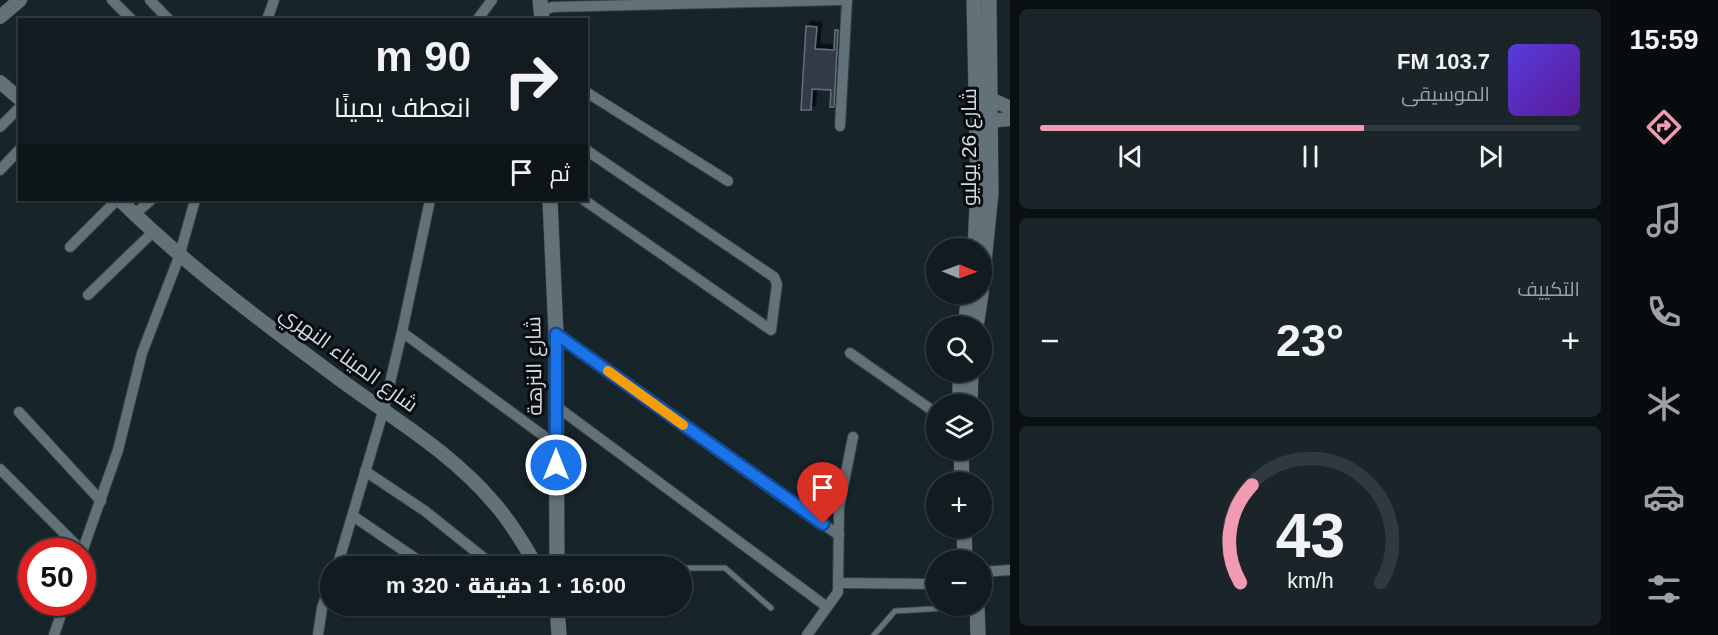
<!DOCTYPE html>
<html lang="ar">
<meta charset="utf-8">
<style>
body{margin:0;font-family:Arial,Cairo,sans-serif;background:#1a2429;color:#f1f3f6;direction:rtl;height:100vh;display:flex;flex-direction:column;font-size:22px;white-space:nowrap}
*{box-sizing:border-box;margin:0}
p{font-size:20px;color:#9ca1a5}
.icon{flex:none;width:33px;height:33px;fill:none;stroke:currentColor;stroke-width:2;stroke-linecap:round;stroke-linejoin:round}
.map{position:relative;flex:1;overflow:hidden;direction:ltr}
.sheet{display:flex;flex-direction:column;gap:9px;padding:9px;background:#090f12;width:600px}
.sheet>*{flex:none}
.hud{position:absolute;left:18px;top:18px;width:570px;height:183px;border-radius:0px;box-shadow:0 2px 4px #0004,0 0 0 2px #30393e;direction:rtl;background:#111b20;color:#f1f3f6;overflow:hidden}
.needle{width:39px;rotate:91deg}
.controls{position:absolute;left:926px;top:238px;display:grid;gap:12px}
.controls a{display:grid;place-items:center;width:66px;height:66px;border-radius:50%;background:#111b20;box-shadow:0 2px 4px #0004,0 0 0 2px #30393e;font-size:30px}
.speed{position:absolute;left:18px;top:538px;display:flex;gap:12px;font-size:30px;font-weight:700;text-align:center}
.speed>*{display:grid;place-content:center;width:78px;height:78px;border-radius:50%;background:#111b20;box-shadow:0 2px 4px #0004,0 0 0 2px #30393e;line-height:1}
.speed .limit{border:9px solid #d22;background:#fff;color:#111}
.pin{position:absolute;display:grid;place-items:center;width:51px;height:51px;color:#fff;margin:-62px -26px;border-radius:50% 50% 50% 0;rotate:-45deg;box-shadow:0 0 6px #0007}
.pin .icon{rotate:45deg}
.me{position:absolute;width:66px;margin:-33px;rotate:0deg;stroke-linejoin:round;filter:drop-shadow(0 0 4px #0008)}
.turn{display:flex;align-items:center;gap:21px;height:126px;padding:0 18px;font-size:27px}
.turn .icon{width:78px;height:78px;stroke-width:2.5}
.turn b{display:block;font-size:42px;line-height:51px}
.then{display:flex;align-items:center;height:57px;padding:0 18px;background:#0003;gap:12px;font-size:22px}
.big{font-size:45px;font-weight:800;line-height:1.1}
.sheet .tile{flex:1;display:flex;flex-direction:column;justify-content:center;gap:9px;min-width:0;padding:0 21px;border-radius:9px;background:#1a2429}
.sheet .dial{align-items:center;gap:0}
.dial svg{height:156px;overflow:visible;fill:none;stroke:#30393e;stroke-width:7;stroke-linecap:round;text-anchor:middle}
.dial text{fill:#f1f3f6;stroke:none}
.song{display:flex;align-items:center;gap:18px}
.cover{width:72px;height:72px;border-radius:9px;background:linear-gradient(135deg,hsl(250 70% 55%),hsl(270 70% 35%))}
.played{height:6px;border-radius:3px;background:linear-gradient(90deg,#f19ab1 60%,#30393e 60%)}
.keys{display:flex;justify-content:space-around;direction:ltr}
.heat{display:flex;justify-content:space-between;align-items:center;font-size:33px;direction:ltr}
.trip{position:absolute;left:320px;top:556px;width:372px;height:60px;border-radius:30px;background:#111b20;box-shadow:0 2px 4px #0004,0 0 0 2px #30393e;font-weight:800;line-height:60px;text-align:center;direction:rtl}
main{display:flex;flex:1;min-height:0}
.dock{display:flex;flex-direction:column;width:108px;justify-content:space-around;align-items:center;background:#070b0d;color:#9ca1a5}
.dock .icon{width:42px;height:42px}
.dock .on{color:#f19ab1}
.dock b{font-size:27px;color:#f1f3f6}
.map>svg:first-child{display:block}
.building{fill:#333b46;stroke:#666e7a;stroke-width:1.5;filter:url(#shadow)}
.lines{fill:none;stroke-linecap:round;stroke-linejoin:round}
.service-casing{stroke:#353f44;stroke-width:7}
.minor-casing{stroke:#353f44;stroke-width:12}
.tertiary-casing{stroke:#353f44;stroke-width:15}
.secondary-casing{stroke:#353f44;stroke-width:16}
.service{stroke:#637179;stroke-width:5}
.minor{stroke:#637179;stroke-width:10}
.tertiary{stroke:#637179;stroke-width:14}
.secondary{stroke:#637179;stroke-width:15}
.route-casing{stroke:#114b97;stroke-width:15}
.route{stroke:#1a73e8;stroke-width:10}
.slow{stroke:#f59e0b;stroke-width:10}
.labels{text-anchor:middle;stroke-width:6;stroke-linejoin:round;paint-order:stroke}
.street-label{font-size:21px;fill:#d4dce1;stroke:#070c0f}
</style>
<main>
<nav class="dock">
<b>15:59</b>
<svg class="icon on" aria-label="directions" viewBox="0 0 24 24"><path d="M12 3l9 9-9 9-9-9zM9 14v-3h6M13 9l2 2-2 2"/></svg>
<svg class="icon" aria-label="music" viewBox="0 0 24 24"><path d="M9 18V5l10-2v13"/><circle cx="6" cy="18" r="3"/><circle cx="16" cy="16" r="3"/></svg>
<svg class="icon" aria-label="phone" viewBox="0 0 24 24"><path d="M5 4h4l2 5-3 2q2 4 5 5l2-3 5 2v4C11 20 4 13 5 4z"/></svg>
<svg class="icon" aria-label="climate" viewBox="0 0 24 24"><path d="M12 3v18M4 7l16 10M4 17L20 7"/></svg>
<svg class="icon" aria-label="car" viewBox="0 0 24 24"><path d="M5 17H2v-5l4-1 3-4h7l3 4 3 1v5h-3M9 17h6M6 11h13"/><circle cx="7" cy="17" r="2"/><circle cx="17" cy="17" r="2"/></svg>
<svg class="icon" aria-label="filters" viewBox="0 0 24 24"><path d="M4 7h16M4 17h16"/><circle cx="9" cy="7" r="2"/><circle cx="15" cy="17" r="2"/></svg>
</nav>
<section class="sheet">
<div class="tile">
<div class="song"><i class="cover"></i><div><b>103.7 FM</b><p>الموسيقى</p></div></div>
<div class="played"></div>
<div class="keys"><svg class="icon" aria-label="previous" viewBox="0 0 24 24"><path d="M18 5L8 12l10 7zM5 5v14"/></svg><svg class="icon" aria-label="pause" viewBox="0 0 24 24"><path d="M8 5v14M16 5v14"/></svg><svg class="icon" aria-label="next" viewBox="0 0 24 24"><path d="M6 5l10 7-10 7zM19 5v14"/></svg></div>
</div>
<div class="tile"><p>التكييف</p>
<div class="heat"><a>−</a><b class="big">23°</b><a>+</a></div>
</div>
<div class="tile dial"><svg viewBox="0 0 100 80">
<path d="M14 69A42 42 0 1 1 86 69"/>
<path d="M14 69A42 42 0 0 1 20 19" stroke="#f19ab1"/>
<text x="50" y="56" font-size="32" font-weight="700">43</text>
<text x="50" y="72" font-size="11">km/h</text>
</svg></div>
</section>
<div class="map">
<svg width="1010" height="635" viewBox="0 0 1010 635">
<defs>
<filter id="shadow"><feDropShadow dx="4.5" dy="-4.5" stdDeviation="0" flood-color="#0009"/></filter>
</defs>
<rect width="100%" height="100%" fill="#17242a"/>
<path class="building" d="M806,26L817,27L815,49L834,50L835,30H838L834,107H830L831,90L812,89L811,110H801Z"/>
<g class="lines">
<g class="service-casing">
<g id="service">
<path d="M681,568H725L771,608"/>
<path d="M874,635L895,611L967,607"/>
</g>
</g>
<g class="minor-casing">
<g id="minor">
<path d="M112,0L132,20"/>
<path d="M150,0L169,20"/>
<path d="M541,12L552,7L840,0"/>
<path d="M267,20L274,0"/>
<path d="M477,20L492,0"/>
<path d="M586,92L728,181"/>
<path d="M840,126L847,0"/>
<path d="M0,127L20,107"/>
<path d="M0,170L20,149"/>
<path d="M584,200L771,330L777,284L774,277L586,150"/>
<path d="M135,214L151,200"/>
<path d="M70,247L117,200"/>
<path d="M88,295L153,232"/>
<path d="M402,332L430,200"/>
<path d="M556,334L776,493L839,535"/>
<path d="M850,353L936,413"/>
<path d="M556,406L827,607"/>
<path d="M19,412L101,501"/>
<path d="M0,469L83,552"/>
<path d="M365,471L425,511L495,567"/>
<path d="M353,516L428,567"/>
<path d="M82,552L118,450L142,353L179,257L195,200"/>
<path d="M337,567L383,412L402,332L556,445"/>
<path d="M981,572L1010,570"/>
<path d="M840,583L936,584"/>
<path d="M482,606L485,608"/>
<path d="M54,635L65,603"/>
<path d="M318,635L322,608L330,585"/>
<path d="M807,635L838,592L839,507L853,437"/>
</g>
</g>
<g class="tertiary-casing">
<g id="tertiary">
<path d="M0,17L20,0"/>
<path d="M0,82L20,99"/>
<path d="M982,95L1010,108"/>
<path d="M979,122L1010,119"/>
<path d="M120,200C188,267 265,324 342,381C394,419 452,453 494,503C511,522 524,544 537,567"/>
</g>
</g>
<g class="secondary-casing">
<g id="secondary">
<path d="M540,0L542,20"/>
<path d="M974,0L978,183L975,249"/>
<path d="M550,200L556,334L557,567"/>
<path d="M981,293L991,193L989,0"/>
<path d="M965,327L969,294"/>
<path d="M976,327L981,294"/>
<path d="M960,405V372"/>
<path d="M970,405L971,372"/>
<path d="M961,450L962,483"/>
<path d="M964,528L965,561"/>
<path d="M557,606L559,635"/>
<path d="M977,606L978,635"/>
</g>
</g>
<use href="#service" class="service"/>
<use href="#minor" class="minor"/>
<use href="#tertiary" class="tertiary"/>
<use href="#secondary" class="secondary"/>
</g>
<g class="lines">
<g class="route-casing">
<path id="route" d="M556,465V334L823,524"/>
</g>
<use href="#route" class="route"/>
<path class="slow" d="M608,371L683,425"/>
</g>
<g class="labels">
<g class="street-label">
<text transform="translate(969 147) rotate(-90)" y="7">شارع 26 يوليو</text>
<text transform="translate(349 359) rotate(36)" y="7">شارع الميناء النهري</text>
<text transform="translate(534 366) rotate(-91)" y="7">شارع النزهة</text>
</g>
</g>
</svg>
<div class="controls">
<a><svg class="needle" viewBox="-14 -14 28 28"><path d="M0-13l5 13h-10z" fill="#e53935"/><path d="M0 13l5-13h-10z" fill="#9ca1a5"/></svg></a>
<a><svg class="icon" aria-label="search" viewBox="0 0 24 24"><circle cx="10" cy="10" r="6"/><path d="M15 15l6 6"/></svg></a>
<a><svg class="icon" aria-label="layers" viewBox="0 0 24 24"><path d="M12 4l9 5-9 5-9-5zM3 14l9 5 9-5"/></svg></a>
<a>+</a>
<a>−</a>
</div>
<div class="speed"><div class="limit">50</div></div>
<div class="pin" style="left:823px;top:524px;background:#d93025"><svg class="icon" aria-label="arrive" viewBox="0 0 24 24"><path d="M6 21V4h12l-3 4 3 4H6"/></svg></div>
<svg class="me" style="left:556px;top:465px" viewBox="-20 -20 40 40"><circle r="17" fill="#1a73e8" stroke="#fff" stroke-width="3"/><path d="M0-11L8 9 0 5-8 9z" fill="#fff"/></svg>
<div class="trip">16:00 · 1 دقيقة · 320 m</div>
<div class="hud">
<div class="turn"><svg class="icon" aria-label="right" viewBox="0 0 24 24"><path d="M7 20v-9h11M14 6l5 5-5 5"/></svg><div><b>90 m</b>انعطف يمينًا</div></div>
<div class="then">ثم<svg class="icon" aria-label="arrive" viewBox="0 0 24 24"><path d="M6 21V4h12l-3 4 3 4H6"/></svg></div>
</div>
</div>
</main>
